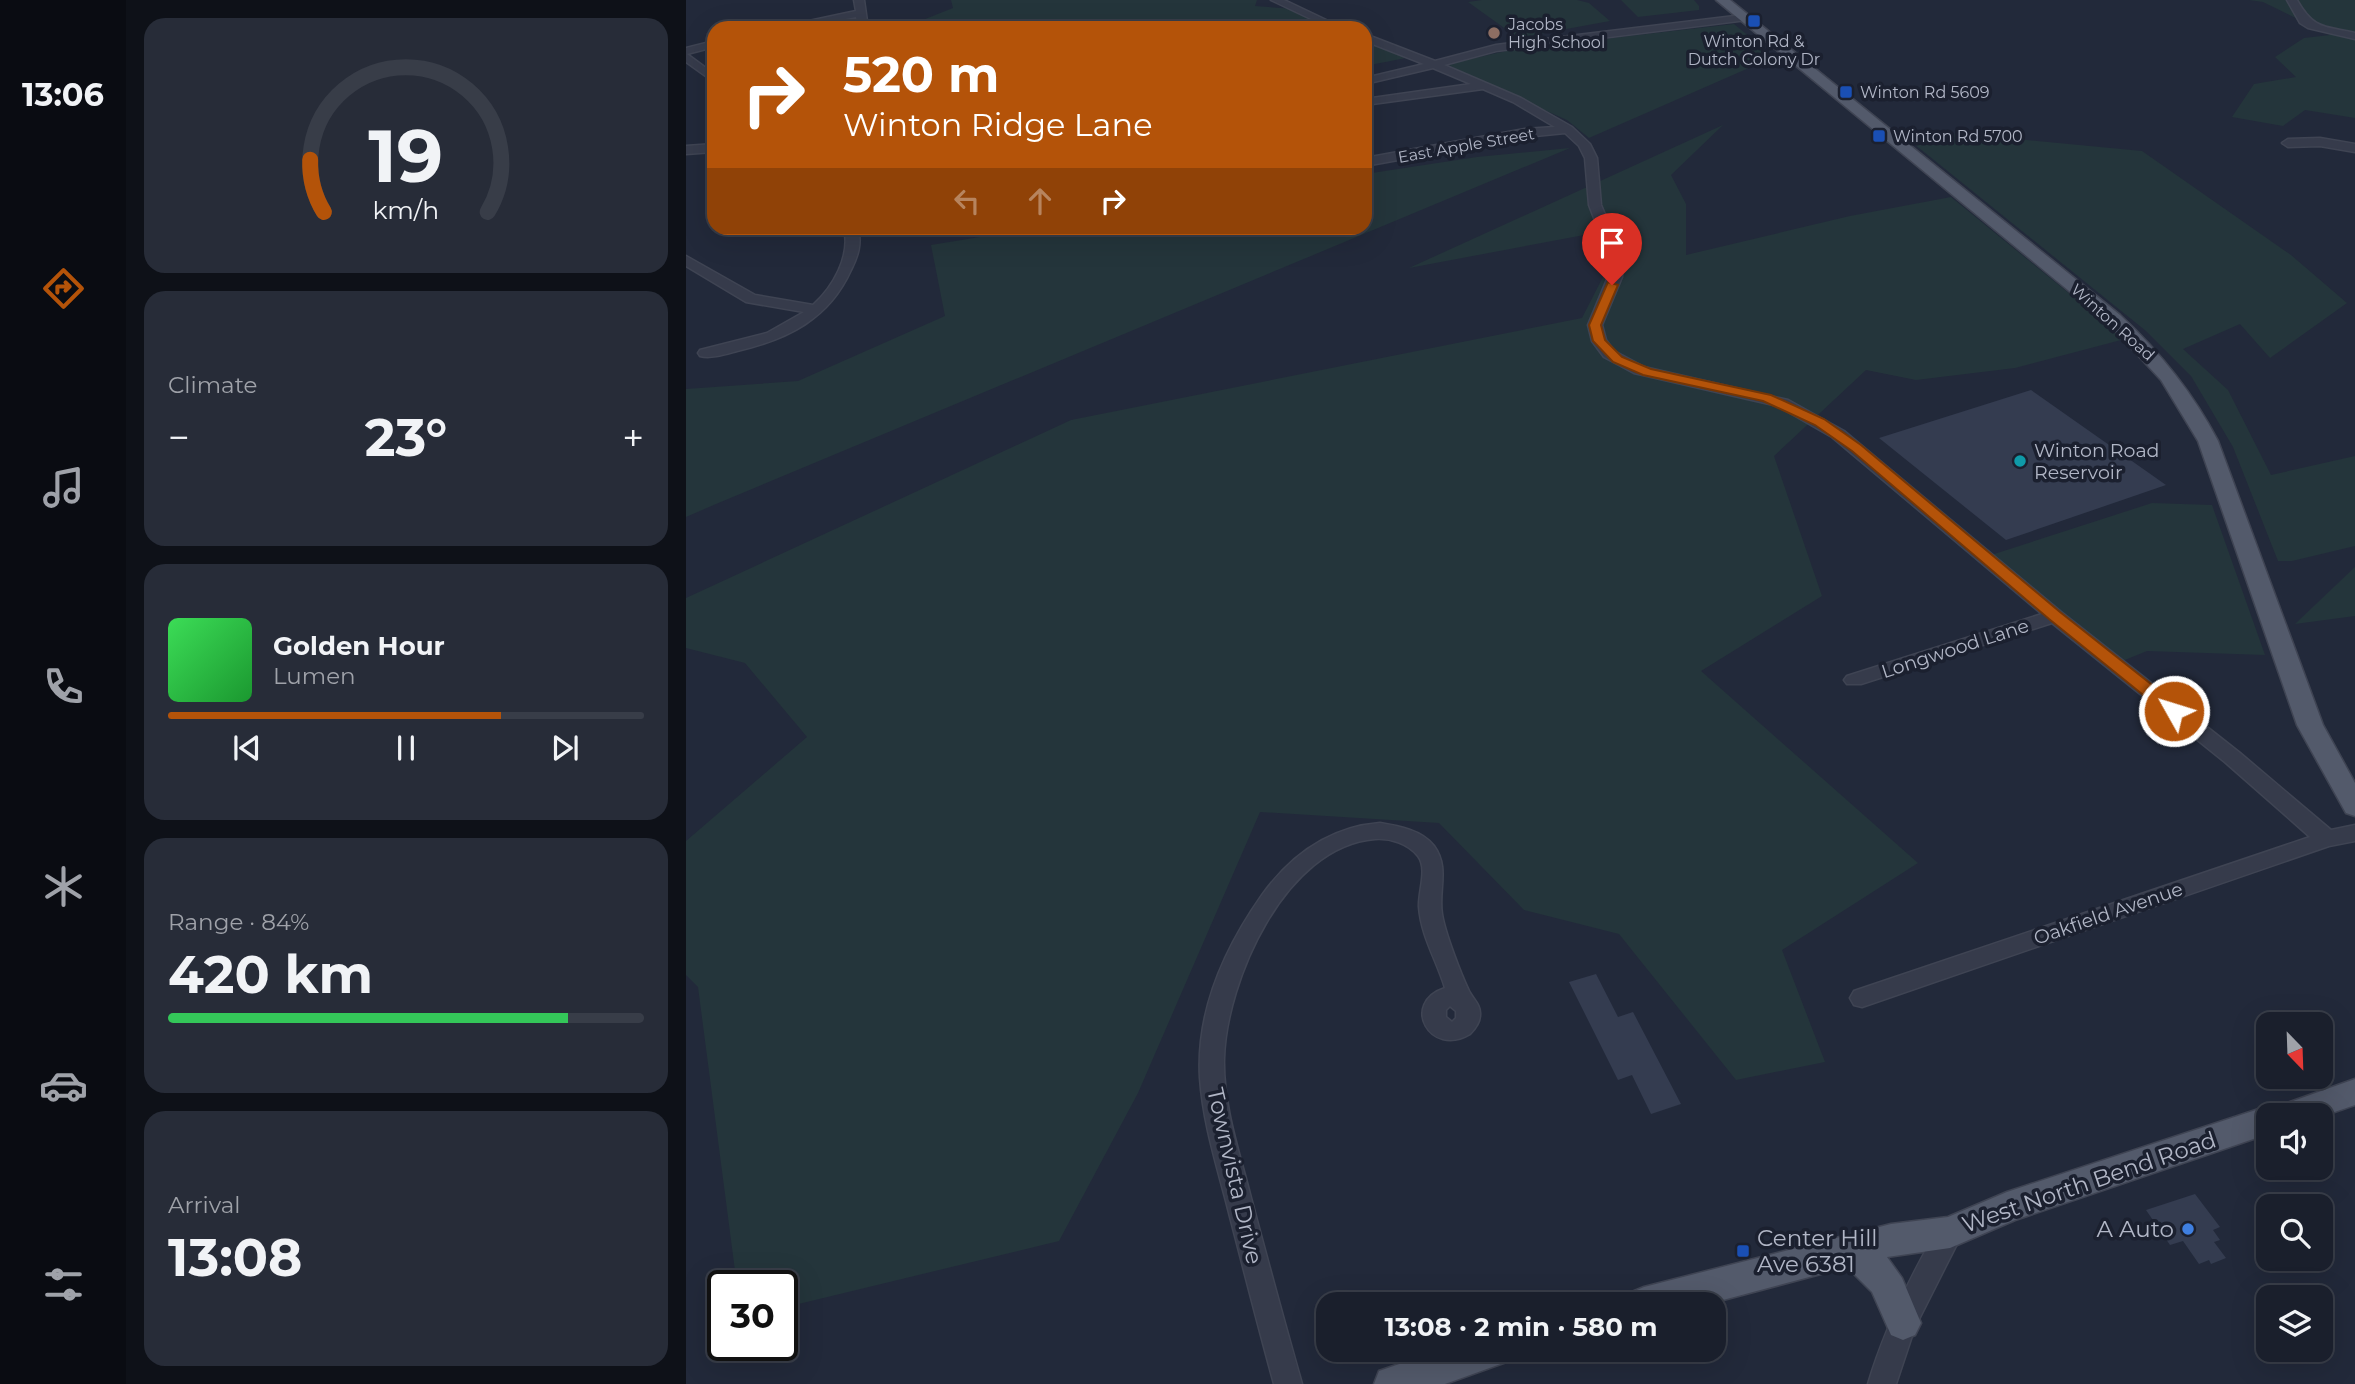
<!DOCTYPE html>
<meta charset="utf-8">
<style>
body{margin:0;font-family:Montserrat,sans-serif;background:#272c38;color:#f1f3f6;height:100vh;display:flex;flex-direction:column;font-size:26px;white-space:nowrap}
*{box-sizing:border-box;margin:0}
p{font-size:23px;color:#9fa2a9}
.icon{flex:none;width:38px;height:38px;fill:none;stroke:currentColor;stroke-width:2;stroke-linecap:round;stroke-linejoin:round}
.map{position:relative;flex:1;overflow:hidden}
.panel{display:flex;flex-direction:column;gap:18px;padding:18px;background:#0e1118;width:560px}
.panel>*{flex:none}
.banner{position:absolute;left:21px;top:21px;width:665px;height:214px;border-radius:21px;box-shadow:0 7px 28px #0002,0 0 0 2px #383d48;background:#b45309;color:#fff;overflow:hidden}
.needle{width:46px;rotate:157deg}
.controls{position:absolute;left:1570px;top:1012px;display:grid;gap:14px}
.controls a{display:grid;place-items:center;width:77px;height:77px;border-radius:14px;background:#1a1f2c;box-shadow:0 7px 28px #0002,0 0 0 2px #383d48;font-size:35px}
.speed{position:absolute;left:21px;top:1270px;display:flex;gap:14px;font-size:35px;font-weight:700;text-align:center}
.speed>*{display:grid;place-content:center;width:91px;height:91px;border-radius:50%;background:#1a1f2c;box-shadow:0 7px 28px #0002,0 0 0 2px #383d48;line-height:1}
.speed .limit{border:4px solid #111;border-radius:10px;background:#fff;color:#111}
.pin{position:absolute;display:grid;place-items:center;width:60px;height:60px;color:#fff;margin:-72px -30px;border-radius:50% 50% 50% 0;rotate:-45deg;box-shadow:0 0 7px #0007}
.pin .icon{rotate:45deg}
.me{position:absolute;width:77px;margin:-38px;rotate:309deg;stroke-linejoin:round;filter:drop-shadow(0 0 5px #0008)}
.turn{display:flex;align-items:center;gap:24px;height:147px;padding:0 21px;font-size:32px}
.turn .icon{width:91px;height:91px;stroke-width:2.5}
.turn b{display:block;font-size:49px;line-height:60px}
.lanes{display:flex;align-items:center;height:66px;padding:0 21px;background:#0003;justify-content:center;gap:35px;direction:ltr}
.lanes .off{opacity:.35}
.big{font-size:52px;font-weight:700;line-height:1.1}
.panel .tile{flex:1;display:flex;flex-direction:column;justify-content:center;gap:10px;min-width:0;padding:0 24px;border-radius:21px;background:#272c38}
.panel .dial{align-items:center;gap:0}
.dial svg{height:182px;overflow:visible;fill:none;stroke:#383d48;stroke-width:7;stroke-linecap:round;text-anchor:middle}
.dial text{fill:#f1f3f6;stroke:none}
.song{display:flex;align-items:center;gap:21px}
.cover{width:84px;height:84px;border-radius:10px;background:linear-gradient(135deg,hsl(130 70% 55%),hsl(130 70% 35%))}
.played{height:7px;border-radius:4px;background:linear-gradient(90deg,#b45309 70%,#383d48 70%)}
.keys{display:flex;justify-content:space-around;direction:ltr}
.heat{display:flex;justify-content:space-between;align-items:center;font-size:38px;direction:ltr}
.charge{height:10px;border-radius:5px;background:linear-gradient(90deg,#34c759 84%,#383d48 0)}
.trip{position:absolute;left:630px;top:1292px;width:410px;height:70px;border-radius:21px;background:#1a1f2c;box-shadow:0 7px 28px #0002,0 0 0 2px #383d48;font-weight:700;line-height:70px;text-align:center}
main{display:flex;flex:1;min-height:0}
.tab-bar{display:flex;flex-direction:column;width:126px;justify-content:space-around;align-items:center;background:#0a0c12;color:#9fa2a9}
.tab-bar .icon{width:49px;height:49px}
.tab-bar .selected{color:#b45309}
.tab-bar b{font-size:32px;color:#f1f3f6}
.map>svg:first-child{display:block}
.green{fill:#24353b}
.building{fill:#343c50}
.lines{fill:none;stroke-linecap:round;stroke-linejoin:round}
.minor-casing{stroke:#3f4453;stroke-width:3}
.major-casing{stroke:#3f4453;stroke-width:3}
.minor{fill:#363b4b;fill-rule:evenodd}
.major{fill:#535a6b;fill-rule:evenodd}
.route{fill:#b45309;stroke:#753606;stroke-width:2}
.transit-dot{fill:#1a4fb4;stroke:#1b202f;stroke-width:2.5}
.education-dot{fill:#8d6e63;stroke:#1b202f;stroke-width:2.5}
.culture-dot{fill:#0f9aa8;stroke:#1b202f;stroke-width:2.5}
.shop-dot{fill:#3f7fe0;stroke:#1b202f;stroke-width:2.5}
.labels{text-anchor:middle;stroke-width:7;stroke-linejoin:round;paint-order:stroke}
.far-poi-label{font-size:16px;fill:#b1b6c6;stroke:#1b202f;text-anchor:start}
.far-street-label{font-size:16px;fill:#b1b6c6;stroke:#1b202f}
.poi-label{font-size:19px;fill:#b1b6c6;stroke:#1b202f;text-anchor:start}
.street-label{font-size:19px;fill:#b1b6c6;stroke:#1b202f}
.near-street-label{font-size:23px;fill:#b1b6c6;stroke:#1b202f}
.near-poi-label{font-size:23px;fill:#b1b6c6;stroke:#1b202f;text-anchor:end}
</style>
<main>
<nav class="tab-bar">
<b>13:06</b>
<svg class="icon selected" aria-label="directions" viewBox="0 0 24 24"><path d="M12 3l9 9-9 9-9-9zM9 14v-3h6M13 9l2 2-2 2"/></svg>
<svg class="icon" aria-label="music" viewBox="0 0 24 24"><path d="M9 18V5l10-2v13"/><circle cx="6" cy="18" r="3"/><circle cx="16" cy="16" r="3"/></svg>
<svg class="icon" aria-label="phone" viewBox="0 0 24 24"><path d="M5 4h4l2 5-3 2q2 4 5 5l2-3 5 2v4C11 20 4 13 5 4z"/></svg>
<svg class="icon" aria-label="climate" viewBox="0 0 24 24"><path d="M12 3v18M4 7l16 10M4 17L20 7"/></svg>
<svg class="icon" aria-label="car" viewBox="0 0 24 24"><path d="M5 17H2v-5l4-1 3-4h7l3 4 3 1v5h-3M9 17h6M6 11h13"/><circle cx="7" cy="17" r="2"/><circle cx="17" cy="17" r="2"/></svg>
<svg class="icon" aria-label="filters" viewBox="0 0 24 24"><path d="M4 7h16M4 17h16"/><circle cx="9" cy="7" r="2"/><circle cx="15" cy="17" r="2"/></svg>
</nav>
<section class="panel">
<div class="tile dial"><svg viewBox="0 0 100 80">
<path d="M14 69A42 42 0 1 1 86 69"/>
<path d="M14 69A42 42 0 0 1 8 46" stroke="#b45309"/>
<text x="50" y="56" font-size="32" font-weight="700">19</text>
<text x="50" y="72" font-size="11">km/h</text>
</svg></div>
<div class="tile"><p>Climate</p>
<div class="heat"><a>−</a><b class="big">23°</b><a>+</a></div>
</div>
<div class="tile">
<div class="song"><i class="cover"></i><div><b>Golden Hour</b><p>Lumen</p></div></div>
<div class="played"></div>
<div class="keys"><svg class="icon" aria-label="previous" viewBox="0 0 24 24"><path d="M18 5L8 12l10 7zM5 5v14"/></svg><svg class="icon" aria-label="pause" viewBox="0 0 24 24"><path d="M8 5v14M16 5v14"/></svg><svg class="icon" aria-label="next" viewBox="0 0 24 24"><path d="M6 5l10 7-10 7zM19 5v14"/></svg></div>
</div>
<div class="tile"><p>Range · 84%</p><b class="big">420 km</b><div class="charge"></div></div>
<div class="tile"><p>Arrival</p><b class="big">13:08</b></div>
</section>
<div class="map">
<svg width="1669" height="1384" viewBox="0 0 1669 1384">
<rect width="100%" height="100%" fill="#22293a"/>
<g class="green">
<path d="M265,0H571L569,6L609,9L652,28H224V25L267,8Z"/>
<path d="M796,0H891L903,3L924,21L836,37L828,35L782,2Z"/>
<path d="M935,0H1008L1013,6V10L952,17Z"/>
<path d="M1563,0H1669V118L1619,110L1597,126L1546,117L1568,84L1610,77L1589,57L1618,38L1644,35L1577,2Z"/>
<path d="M1048,24L1088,57L903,138L881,120L772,72L762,64L829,49Z"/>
<path d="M679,37L730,56L679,66Z"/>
<path d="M1037,125L985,175L1000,204V255L1164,216L1265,197L1439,339L1329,368L1230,380L1180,370L1088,456L1136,596L1015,671L1232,863L1096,950L1139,1062L1050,1080L933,934L838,910L753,823L574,812L452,1093L373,1241L96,1308V1286H51L12,987L0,975V841L121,737L59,663L0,648V598L385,420L896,318L919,273L909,233L723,268Z"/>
<path d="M1277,134L1456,151L1605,255L1661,303L1584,358L1554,324L1497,349L1542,390L1585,475L1669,456V546L1606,561H1592L1547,447L1505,376L1460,331L1217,135Z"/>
<path d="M884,148L30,504L0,517V389L112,381L259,316L245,245L348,228H679V174L791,157Z"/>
<path d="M1466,503L1526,505L1579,655L1461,651L1429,664L1299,557Z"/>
<path d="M1669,567V616L1609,624Z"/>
</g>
<g class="building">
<path d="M1345,390L1480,485L1320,540L1193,438Z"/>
<path d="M910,974L932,1017L947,1012L995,1104L965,1114L946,1075L932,1080L883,982Z"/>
<path d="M1509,1194L1534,1227L1527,1230L1534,1240L1528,1242L1540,1258L1525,1264L1523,1260L1513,1264L1497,1241L1484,1245L1460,1210Z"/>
</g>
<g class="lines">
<g class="minor-casing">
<g id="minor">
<path d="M168,0H178L182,28H172L170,17L111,28H90L170,11Z"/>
<path d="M585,0H598L657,28H644Z"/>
<path d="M1601,0H1611C1628,30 1638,26 1669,33V39L1622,28L1614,23Z"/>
<path d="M1057,15L1062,18L1061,20L810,51L758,65L835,98L886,127L904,144L911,158L915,205L937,257L936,277L916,325L920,340L928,351L958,367L1102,400L1158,431L1375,612L1554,753L1645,830L1669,825V841L1643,846L1176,1007L1168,1005L1164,998L1168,991L1624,837L1540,763L1366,623L1175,684H1161L1158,680L1161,676L1356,614L1146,437L1092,406L948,373L918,357L906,341L902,325L922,277L923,257L903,205L899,158L893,146L879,133L839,137L679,166V158L839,129L869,127L827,102L797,89L679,105V99L785,84L747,68L679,84V78L738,64L679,41V34L749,61L810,45Z"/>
<path d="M28,41V47L1,54L28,74V82L0,62V48Z"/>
<path d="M1634,138L1669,144V152L1634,146L1602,147L1596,143L1602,139Z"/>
<path d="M28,144V152L0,154V146Z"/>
<path d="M158,228H172C176,244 172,256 165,270C143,319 102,339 51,351C40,354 25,359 14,356L12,353L14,350L81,333L118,312L60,302L0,266V256L69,295L127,305C147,287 165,256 158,228Z"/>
<path d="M694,823C712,826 736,830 748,846C764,868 752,890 756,914C759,933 775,974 783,991C787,999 795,1005 794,1015C794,1022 789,1029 784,1034C744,1058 714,1003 759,988C751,961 735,936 733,907C732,892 742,869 732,856C722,843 704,838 689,839C599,846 540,981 538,1059C537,1105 553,1151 564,1194C581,1258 598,1321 616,1384H588C572,1326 557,1267 542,1209C531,1166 517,1123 514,1078C510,1012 538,949 576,895C605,855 644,827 694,823ZM764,1006L770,1011V1018L766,1022L760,1017V1010Z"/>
<path d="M1264,1220L1273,1223L1277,1232L1229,1327L1210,1384H1182C1199,1327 1225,1275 1255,1223Z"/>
</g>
</g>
<g class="major-casing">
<g id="major">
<path d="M1030,0H1044L1434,315C1474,352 1507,393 1532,441L1637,725L1669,783V816L1660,813L1611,725L1512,441L1475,380L1422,323Z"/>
<path d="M1669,1079V1105L1634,1117V1115H1582V1134L1329,1220L1264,1248L1201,1257L1216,1278L1235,1323L1229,1335L1217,1340L1205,1335L1186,1292L1161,1267L1022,1304H941L946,1292L958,1287L1205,1224L1262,1217L1321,1192L1582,1106L1587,1108Z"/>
<path d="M757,1349H828L823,1361L759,1384H688L693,1371Z"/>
</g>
</g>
<use href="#minor" class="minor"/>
<use href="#major" class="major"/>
</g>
<path class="route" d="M922,282L932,285L915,325L919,340L936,357L965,369L1085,395L1138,419L1175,445L1374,612L1494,707L1496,711L1494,715H1482L1363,619L1166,451L1129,425L1077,401L957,375L927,362L907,341L903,325Z"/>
<g class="transit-dot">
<rect x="1061" y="14" width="14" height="14" rx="3.5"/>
<rect x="1153" y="85" width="14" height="14" rx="3.5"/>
<rect x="1186" y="129" width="14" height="14" rx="3.5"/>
<rect x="1050" y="1244" width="14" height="14" rx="3.5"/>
</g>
<circle class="education-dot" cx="808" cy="33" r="7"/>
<circle class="culture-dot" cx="1334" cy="461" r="7"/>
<circle class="shop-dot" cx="1502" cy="1229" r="7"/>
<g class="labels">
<g class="far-poi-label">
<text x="822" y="30">Jacobs<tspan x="822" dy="18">High School</tspan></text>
<text x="1068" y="47" text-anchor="middle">Winton Rd &amp;<tspan x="1068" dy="18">Dutch Colony Dr</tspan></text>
<text x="1174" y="98">Winton Rd 5609</text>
<text x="1207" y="142">Winton Rd 5700</text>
</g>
<g class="far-street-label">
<text transform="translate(780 145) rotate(-10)" y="6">East Apple Street</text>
<text transform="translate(1427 322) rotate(42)" y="6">Winton Road</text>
</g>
<g class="poi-label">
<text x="1348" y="457">Winton Road<tspan x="1348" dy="22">Reservoir</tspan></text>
</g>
<g class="street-label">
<text transform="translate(1269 648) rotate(-18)" y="7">Longwood Lane</text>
<text transform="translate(1422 913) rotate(-19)" y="7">Oakfield Avenue</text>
</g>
<g class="near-street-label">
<text transform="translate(549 1176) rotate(77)" y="8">Townvista Drive</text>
<text transform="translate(1403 1182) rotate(-19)" y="8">West North Bend Road</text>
</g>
<g class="near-poi-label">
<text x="1488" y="1237">A Auto</text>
<text x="1071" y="1246" text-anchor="start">Center Hill<tspan x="1071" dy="26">Ave 6381</tspan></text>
</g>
</g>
</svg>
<div class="controls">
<a><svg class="needle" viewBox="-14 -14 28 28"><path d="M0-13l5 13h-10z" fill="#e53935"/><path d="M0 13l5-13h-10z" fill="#9fa2a9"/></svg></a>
<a><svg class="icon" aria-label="sound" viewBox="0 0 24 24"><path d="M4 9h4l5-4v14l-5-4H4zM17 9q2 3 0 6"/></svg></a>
<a><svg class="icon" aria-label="search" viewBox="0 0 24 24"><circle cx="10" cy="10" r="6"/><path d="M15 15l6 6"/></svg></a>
<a><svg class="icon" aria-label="layers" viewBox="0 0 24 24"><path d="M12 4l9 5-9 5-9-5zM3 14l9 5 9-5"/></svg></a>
</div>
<div class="speed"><div class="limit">30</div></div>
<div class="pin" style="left:926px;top:285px;background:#d93025"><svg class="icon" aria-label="arrive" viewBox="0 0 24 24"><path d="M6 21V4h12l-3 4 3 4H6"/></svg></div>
<svg class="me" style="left:1488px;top:711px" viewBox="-20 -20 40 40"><circle r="17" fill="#b45309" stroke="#fff" stroke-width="3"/><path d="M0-11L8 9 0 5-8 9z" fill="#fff"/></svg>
<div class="trip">13:08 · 2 min · 580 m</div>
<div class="banner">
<div class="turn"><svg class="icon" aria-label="right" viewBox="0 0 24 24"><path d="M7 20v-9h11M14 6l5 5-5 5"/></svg><div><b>520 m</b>Winton Ridge Lane</div></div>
<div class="lanes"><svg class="icon off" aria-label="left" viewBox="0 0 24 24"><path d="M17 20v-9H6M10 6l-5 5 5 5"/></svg><svg class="icon off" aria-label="ahead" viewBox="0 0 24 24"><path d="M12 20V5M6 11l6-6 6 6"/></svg><svg class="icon" aria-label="right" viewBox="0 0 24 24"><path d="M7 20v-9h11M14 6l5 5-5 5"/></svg></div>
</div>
</div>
</main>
